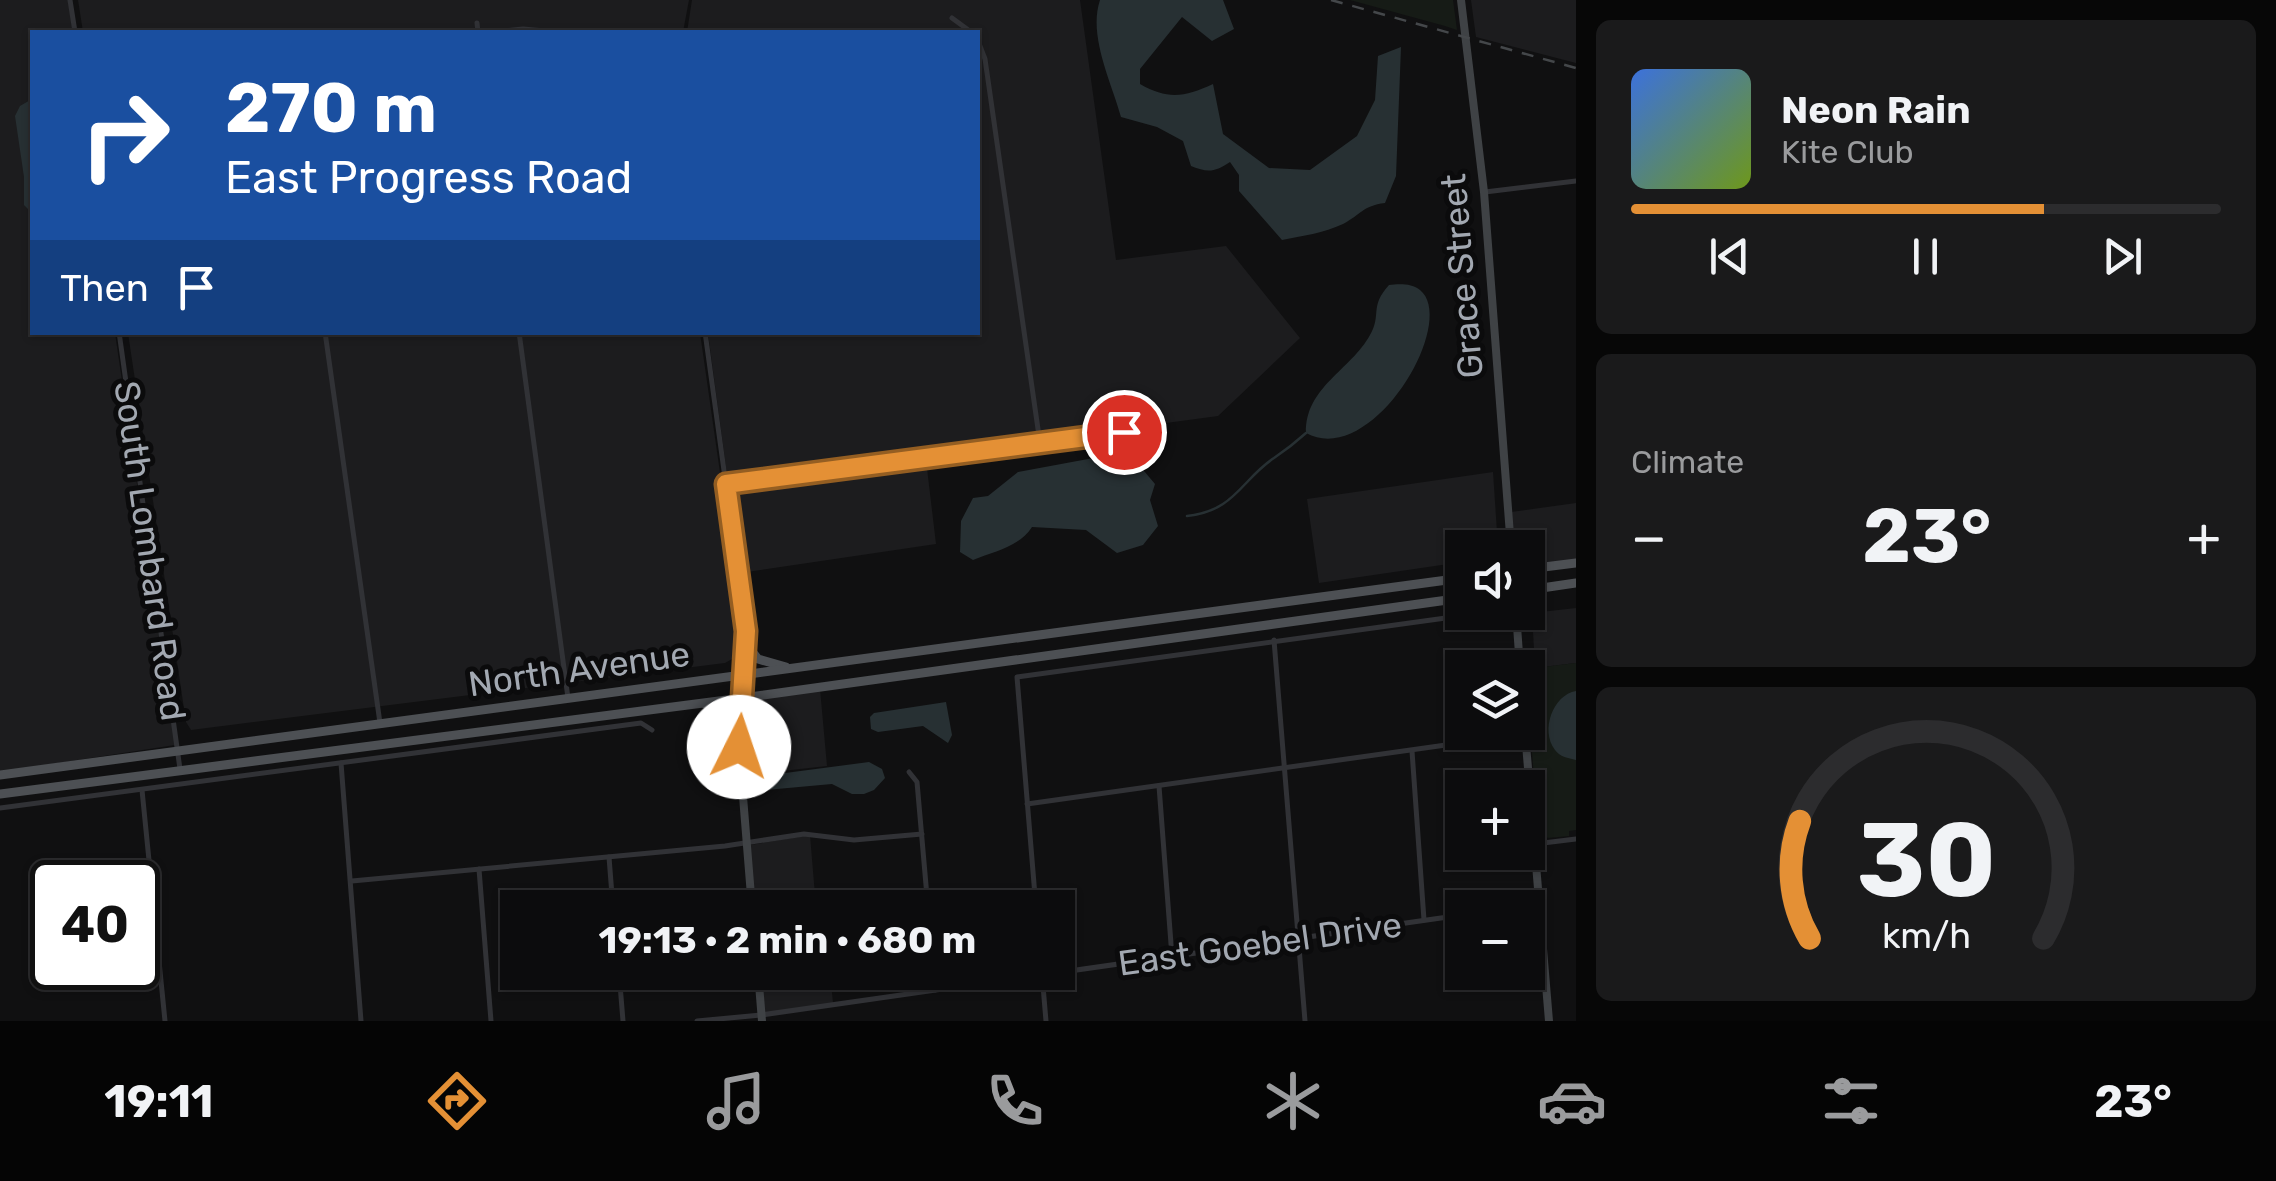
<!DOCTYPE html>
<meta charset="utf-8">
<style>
body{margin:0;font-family:Rubik,sans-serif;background:#1a1a1b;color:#f1f3f6;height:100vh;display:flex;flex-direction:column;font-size:38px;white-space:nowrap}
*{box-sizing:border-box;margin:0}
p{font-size:32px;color:#9a9b9d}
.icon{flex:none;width:55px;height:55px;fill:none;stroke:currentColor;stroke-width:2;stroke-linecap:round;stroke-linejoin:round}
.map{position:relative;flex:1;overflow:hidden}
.panel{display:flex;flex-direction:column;gap:20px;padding:20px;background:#070707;width:700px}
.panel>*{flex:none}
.hud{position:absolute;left:30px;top:30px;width:950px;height:305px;border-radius:0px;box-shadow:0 2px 8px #0004,0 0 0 2px #2c2c2e;background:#1a4fa0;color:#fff;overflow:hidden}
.fabs{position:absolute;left:1445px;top:530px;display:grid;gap:20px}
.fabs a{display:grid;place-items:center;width:100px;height:100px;border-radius:0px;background:#0c0c0d;box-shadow:0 2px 8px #0004,0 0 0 2px #2c2c2e;font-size:50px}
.speed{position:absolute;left:30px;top:860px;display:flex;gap:20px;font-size:50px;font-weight:700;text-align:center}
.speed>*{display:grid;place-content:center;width:130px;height:130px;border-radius:50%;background:#0c0c0d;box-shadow:0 2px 8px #0004,0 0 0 2px #2c2c2e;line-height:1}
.speed .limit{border:5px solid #111;border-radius:15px;background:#fff;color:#111}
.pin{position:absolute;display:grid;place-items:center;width:85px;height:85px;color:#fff;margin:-42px;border:5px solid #fff;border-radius:50%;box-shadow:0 2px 10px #0007}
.me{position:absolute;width:110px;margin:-55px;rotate:4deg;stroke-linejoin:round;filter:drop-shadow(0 0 8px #0008)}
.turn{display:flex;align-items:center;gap:35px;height:210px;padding:0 30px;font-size:45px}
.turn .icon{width:130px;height:130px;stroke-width:2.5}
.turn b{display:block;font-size:70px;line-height:85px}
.then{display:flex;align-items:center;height:95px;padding:0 30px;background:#0003;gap:20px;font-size:38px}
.big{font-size:75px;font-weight:700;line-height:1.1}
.panel .widget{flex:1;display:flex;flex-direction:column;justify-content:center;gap:15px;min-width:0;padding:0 35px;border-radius:15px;background:#1a1a1b}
.panel .dial{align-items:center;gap:0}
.dial svg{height:260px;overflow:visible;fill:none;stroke:#2c2c2e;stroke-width:7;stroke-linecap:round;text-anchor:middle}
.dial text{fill:#f1f3f6;stroke:none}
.song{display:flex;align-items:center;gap:30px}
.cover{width:120px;height:120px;border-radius:15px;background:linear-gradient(135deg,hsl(220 70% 55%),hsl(80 70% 35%))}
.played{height:10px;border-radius:5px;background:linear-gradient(90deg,#e49035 70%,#2c2c2e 70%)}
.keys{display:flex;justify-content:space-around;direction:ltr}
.heat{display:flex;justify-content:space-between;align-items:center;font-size:55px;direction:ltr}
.trip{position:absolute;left:500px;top:890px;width:575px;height:100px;border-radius:0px;background:#0c0c0d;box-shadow:0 2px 8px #0004,0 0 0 2px #2c2c2e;font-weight:700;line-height:100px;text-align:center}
.tab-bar{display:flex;height:160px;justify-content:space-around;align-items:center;background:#050505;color:#9a9b9d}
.tab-bar .icon{width:70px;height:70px}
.tab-bar .selected{color:#e49035}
.tab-bar b{font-size:45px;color:#f1f3f6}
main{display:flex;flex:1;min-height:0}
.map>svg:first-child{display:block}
.built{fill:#1c1c1e}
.green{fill:#161b16}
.water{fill:#273033}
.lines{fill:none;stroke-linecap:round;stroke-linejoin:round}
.stream{stroke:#273033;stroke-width:2.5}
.street{stroke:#313236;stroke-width:5}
.secondary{stroke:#3f4245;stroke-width:8}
.primary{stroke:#4d5054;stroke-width:9}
.rail{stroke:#44474a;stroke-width:2.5;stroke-dasharray:12 10;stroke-linecap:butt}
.route-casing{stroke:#945e22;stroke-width:25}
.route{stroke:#e49035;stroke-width:18}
.labels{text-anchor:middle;stroke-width:10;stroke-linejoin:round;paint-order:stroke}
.street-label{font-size:35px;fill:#a2a8b1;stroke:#0b0b0c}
</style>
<main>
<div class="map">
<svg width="1576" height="1021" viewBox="0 0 1576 1021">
<rect width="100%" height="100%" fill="#101011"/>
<g class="built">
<path d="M0,0H68L73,32H32V332L115,333L175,745L0,772Z"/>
<path d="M78,0H689L683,32H83Z"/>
<path d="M692,0H1080L1116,260L1226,246L1300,338L1218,416L728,482L708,333L978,332V32H687Z"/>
<path d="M1471,0H1576V63L1476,37Z"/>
<path d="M128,333H700L742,626L732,659L725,663L191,730L186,722Z"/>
<path d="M926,460L936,544L740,573L727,486Z"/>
<path d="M1493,472L1498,547L1462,548V562L1319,583L1307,499Z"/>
<path d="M1576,503V560L1528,566V548L1514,547L1511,512Z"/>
<path d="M1576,608V663L1535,668L1532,613Z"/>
<path d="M820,689L827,766L745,775L742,748L745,700Z"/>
<path d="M810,835L816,907H824H755L750,845Z"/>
<path d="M760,973H830L833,1003L763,1013Z"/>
</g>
<g class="green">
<path d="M1350,0H1453L1457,30L1445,26Z"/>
<path d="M1576,663V830L1569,831V836L1548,838L1539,830C1535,777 1525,720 1535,668Z"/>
</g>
<g class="water">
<path d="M1100,0H1223L1234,29L1212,41L1182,17L1140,69V84C1168,100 1185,97 1213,84L1223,134L1269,168L1310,170L1357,136L1375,100L1378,56L1401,47L1396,176L1385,203C1362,206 1362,214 1343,224C1324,233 1302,236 1282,240L1239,191V175L1230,162C1215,172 1208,173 1191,166L1183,141L1157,127L1121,117C1111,81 1088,36 1100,0Z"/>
<path d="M32,99V213L24,205V177L15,116L20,106Z"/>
<path d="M1389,285C1398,284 1412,283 1420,290C1459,322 1372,469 1306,433C1305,387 1351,370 1370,335C1382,315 1369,307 1389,285Z"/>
<path d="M1115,454L1134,459L1155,484L1150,500L1158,526L1143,545L1117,553L1086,530L1032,527C1019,547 995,551 973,560L960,552L961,521L973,498L988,496L1018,472Z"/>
<path d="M1576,691V760C1568,758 1560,757 1555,750C1540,730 1553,695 1576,691Z"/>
<path d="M946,702L952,735L948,743L923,726L878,732L871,729L870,717L874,713Z"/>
<path d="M869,762L882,769L885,778L874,790L864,794H852L832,784L766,790L765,781L770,775Z"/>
</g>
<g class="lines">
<path class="stream" d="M1187,516C1235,511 1241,480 1274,458C1286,450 1296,442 1306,433"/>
<g class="street">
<path d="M70,0L75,32"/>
<path d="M952,18L971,32"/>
<path d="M477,23L478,32"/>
<path d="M492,32L523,29L557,32"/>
<path d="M978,41L985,59L1040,443"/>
<path d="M1485,192L1576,181"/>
<path d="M119,332L180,769"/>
<path d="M325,332L380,723"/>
<path d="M519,332L568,698"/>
<path d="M705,332L746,631L744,675"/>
<path d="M726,485L1124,432"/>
<path d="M1274,640L1305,1021"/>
<path d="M1412,751L1424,920"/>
<path d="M341,763L361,1021"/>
<path d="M909,772L917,782L928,908"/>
<path d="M1159,786L1172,957"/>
<path d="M142,790L165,1021"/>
<path d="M1027,804L1524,734"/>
<path d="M0,808L641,723L652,730"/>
<path d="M1535,844L1576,839"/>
<path d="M609,857L613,908"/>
<path d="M479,869L491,1021"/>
<path d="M352,881L725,846L804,834L854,840L922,834"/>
<path d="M1036,908L1017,677L1482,613L1489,616"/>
<path d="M1516,908L1538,904"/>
<path d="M619,972L623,1021"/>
<path d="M933,972L935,990"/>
<path d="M1042,974L1046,1021"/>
<path d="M697,1021L761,1015L1462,915"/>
</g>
<g class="secondary">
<path d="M1461,0L1484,192L1511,548"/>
<path d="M1516,612L1520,668"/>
<path d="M744,675L739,747L752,908"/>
<path d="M1525,732L1549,1021"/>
<path d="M758,972L762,1021"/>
</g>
<g class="primary">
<path d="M1528,569L1576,563"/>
<path d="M1528,590L1576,583"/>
<path d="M746,644L758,659L786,667"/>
<path d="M705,704L721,711L740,737"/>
<path d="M0,775L1462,578"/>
<path d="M0,794L742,698L1462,598"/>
</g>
<path class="rail" d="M1331,0L1576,68"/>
</g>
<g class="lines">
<g class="route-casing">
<path id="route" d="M739,747L746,631L726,484L1124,432"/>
</g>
<use href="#route" class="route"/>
</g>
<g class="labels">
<g class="street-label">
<text transform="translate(1462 276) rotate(-95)" y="12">Grace Street</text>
<text transform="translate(150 551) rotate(82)" y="12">South Lombard Road</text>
<text transform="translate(579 669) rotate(-8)" y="12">North Avenue</text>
<text transform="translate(1260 944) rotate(-8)" y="12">East Goebel Drive</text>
</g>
</g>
</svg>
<div class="fabs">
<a><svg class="icon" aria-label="sound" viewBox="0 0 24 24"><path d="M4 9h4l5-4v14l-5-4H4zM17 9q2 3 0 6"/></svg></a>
<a><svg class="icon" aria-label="layers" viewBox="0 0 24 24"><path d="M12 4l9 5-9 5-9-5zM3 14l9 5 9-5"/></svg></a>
<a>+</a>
<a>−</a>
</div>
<div class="speed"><div class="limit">40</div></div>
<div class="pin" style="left:1124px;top:432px;background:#d93025"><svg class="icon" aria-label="arrive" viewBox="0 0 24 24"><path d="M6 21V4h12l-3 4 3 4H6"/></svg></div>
<svg class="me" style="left:739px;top:747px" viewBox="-20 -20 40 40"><circle r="19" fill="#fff"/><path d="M0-13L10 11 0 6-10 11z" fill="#e49035"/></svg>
<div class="trip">19:13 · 2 min · 680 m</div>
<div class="hud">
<div class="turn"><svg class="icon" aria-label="right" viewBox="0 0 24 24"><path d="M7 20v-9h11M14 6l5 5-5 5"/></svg><div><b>270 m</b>East Progress Road</div></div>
<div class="then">Then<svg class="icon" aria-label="arrive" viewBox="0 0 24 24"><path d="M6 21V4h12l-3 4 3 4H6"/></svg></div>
</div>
</div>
<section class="panel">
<div class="widget">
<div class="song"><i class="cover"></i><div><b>Neon Rain</b><p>Kite Club</p></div></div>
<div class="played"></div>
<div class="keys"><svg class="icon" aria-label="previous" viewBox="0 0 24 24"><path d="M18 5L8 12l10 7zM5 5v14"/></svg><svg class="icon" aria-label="pause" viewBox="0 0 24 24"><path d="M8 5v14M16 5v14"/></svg><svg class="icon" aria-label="next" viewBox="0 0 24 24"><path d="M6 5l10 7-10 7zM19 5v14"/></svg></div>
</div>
<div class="widget"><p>Climate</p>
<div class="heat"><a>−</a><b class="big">23°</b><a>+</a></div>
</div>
<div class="widget dial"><svg viewBox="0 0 100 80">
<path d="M14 69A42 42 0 1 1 86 69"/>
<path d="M14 69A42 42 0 0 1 11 33" stroke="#e49035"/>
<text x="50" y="56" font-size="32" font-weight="700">30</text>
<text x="50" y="72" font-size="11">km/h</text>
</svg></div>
</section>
</main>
<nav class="tab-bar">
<b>19:11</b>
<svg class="icon selected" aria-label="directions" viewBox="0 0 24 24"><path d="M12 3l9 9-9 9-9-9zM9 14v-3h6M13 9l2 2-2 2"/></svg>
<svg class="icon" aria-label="music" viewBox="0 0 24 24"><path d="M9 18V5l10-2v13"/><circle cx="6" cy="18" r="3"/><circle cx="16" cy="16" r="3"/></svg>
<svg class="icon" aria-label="phone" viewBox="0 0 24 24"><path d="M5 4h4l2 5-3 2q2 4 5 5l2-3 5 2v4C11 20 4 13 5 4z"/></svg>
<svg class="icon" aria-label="climate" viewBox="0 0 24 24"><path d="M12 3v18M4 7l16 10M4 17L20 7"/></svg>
<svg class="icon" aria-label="car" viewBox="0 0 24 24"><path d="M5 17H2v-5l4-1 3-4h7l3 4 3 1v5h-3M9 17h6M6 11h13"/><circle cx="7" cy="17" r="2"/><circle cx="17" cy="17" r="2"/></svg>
<svg class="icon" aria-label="filters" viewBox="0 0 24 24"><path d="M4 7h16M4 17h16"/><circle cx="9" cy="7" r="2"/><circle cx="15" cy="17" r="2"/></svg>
<b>23°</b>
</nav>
